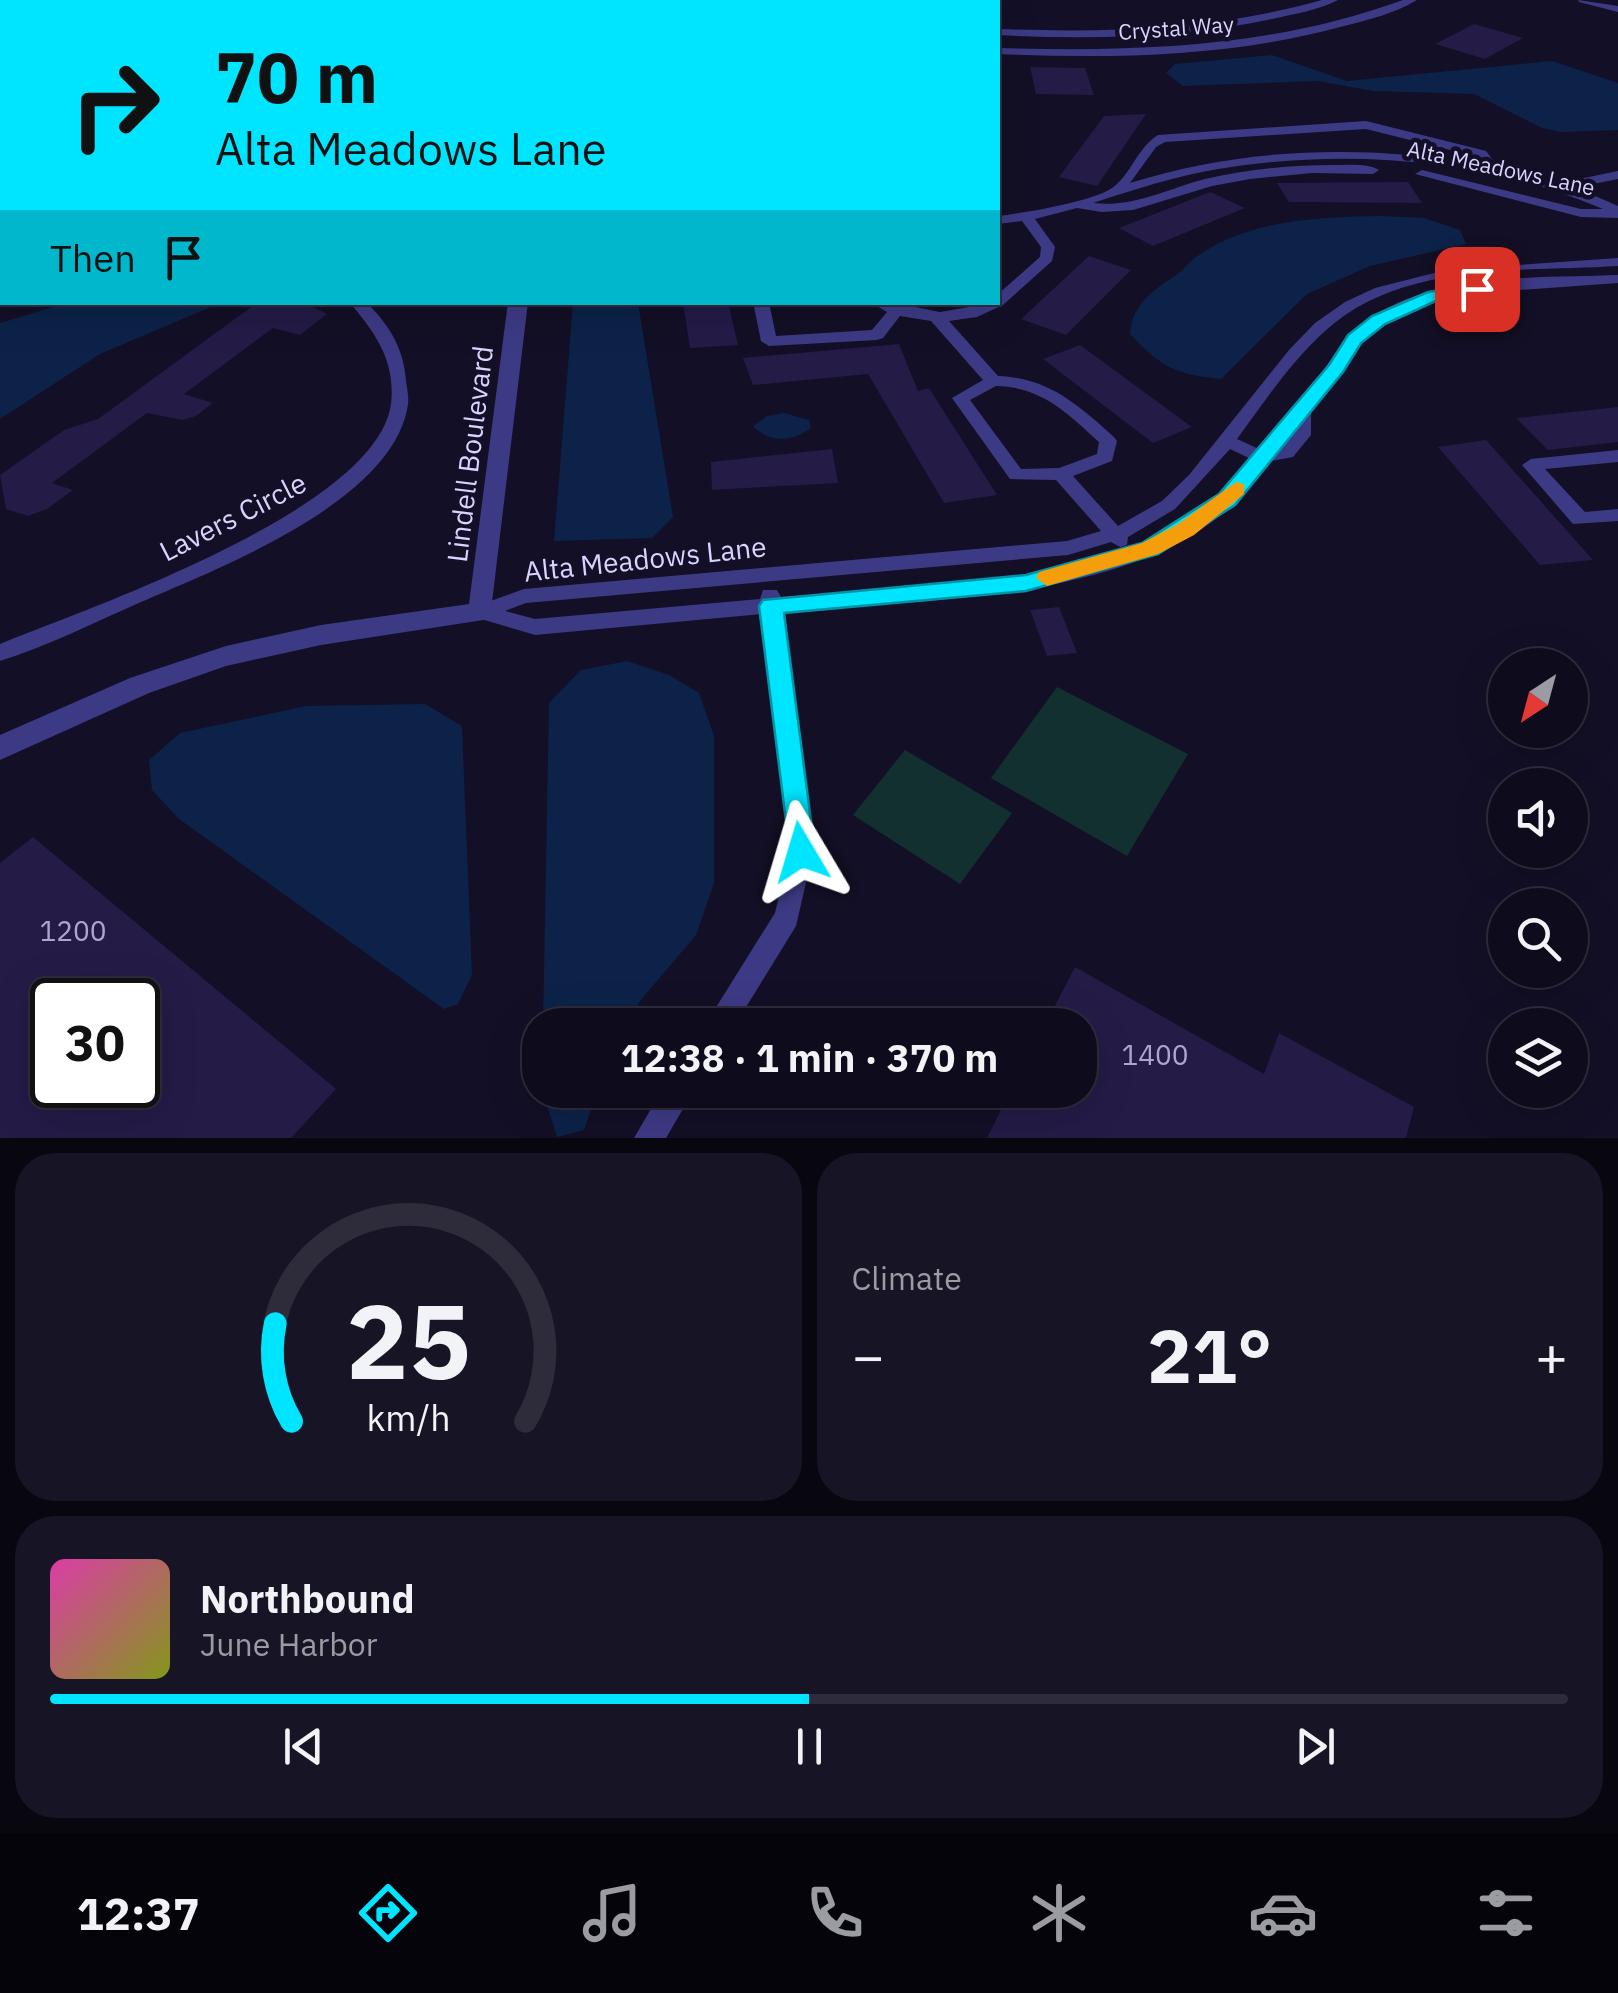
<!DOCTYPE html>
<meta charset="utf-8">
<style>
body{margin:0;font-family:"IBM Plex Sans",sans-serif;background:#171425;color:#f1f3f6;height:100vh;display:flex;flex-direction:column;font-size:38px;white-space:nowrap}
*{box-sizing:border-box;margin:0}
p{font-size:32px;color:#9b9ba3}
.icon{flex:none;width:55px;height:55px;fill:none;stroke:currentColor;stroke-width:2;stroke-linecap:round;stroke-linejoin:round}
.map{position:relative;height:1138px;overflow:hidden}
.side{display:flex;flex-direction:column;gap:15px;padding:15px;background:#08060f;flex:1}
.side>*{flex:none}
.hud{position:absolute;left:0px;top:0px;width:1000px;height:305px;box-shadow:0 10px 40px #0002,0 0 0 2px #2e2b3b;background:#00e5ff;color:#111;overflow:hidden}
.needle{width:65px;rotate:216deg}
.fabs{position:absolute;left:1488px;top:648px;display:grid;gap:20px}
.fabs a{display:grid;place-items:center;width:100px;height:100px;border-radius:50%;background:#0e0b1c;box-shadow:0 10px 40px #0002,0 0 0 2px #2e2b3b;font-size:50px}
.speed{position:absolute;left:30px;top:978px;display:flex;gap:20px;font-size:50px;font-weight:700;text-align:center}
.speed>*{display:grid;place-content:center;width:130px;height:130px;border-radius:50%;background:#0e0b1c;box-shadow:0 10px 40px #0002,0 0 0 2px #2e2b3b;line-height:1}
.speed .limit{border:5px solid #111;border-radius:15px;background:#fff;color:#111}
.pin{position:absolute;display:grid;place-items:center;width:85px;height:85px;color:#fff;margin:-42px;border-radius:20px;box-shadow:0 5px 15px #0006}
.me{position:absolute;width:110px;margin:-55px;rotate:353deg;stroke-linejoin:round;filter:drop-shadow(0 0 8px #0008)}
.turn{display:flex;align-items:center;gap:35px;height:210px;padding:0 50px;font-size:45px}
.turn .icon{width:130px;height:130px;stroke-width:2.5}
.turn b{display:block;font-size:70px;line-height:85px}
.then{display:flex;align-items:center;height:95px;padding:0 50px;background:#0003;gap:20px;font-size:38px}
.big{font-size:75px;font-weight:700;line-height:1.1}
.side .card{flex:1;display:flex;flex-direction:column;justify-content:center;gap:15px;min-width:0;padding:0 35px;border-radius:40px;background:#171425}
.side .dial{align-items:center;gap:0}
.dial svg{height:260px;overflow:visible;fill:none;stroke:#2e2b3b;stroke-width:7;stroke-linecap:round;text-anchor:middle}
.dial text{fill:#f1f3f6;stroke:none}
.song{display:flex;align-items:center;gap:30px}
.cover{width:120px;height:120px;border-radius:15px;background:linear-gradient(135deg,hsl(320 70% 55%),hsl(70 70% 35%))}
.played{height:10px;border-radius:5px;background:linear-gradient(90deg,#00e5ff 50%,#2e2b3b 50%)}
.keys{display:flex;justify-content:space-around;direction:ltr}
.heat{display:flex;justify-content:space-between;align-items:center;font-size:55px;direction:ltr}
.side .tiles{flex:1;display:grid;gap:15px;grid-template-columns:1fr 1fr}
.card:last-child{grid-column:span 2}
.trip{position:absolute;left:522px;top:1008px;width:575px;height:100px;border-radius:40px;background:#0e0b1c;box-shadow:0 10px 40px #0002,0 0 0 2px #2e2b3b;font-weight:700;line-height:100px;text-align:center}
.menu{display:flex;height:160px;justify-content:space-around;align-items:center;background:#06040b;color:#9b9ba3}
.menu .icon{width:70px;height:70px}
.menu .selected{color:#00e5ff}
.menu b{font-size:45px;color:#f1f3f6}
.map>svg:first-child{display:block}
.green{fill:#12302f}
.water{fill:#0c2248}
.building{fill:#241b47;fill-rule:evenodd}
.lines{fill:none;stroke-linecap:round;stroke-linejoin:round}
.minor{fill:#3d3a85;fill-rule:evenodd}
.tertiary{fill:#3d3a85;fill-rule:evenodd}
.route{fill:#00e5ff;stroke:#0095a6;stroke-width:2.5}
.slow{fill:#f59e0b}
.labels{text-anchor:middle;stroke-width:9;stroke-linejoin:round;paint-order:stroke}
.far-street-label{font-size:22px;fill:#d9d4ff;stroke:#130f26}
.street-label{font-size:28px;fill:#d9d4ff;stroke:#130f26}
.near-number-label{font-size:28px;fill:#aca6d1}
</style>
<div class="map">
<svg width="1618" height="1138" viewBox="0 0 1618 1138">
<rect width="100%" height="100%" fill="#130f26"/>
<g class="green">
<path d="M1057,687L1188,754L1127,856L991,778Z"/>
<path d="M905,750L1012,813L960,884L853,815Z"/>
</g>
<g class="water">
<path d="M1272,55L1347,81L1552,61L1618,83V130L1561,132L1542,128L1474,94L1373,91L1318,81L1183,86L1166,73L1175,64Z"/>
<path d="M1381,216L1424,218L1460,230L1466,244L1370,266L1307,294L1221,379C1175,374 1162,368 1130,334C1132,304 1152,291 1175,276C1184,270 1190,260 1199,255C1250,219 1322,217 1381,216Z"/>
<path d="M70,302H220V303L100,354L0,419V323Z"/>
<path d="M573,303H638L673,517L652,538L554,541Z"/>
<path d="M784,413L809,420L811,428C794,442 768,443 753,426L767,416Z"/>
<path d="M627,661L669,675L699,693L714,736V883L696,935L640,1001L628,1025H543L549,703L581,670Z"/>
<path d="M425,704L462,726L472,975L458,1004L444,1009L179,819L152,790L149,760L180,733L306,706Z"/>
<path d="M542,1090H598L584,1130L557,1137Z"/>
</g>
<g class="building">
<path d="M1474,24L1523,38L1485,59L1435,44Z"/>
<path d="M1030,67L1085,68L1094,95L1036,94Z"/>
<path d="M1146,114L1097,186L1059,177L1104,116Z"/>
<path d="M1408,182L1422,203L1289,202L1277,183Z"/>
<path d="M1210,192L1245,208L1153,246L1119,228Z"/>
<path d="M1089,256L1131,270L1066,335L1021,319Z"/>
<path d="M258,302H302L327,314L300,335L273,328L184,394L213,403L196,416L183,420L147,413L52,483L73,490L47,509L28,516L6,509L0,475L64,430L98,419Z"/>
<path d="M683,302H728L738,345L690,348Z"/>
<path d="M899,344L918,391L929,388L997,495L944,503L868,374L753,385L743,358Z"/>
<path d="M1080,345L1192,427L1153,443L1043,359Z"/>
<path d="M1618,407V442L1548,450L1516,418Z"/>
<path d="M1486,440L1593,560L1540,565L1438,447Z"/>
<path d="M832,449L838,483L712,490L711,462Z"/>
<path d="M1059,607L1077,653L1047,656L1030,610Z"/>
<path d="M33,837L336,1089L291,1138H0V863ZM52,1000H138V1085H52Z"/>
<path d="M1075,967L1264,1074L1279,1033L1414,1107L1406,1138H987L1011,1090H1080V1025H1045Z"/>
</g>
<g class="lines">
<g class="minor">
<path d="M1322,0H1338C1319,10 1294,14 1272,19C1182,38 1089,40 998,35V29C1108,33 1216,30 1322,0Z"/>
<path d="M1403,0H1417C1396,13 1368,20 1344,26C1231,57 1114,59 998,54V48C1137,52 1271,48 1403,0Z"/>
<path d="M1578,0L1618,6V12L1579,2Z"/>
<path d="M1366,121L1486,151L1499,168L1576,188L1584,178L1618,171V179L1593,184L1586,192L1618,206V218L1581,217L1415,174L1422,170L1581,209H1603C1485,158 1345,148 1218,169C1175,176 1133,190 1093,203C1133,208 1167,189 1205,179C1247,169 1291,165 1335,165C1349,165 1368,163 1379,170L1373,174L1312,173L1250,179L1212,186L1133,210L1102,212L1077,208L1035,219L1055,247L1052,261L1003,305L977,317L949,321L998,376C1049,378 1078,405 1114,437L1117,441L1112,461L1073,476L1118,526L1162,501L1189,475L1289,350L1315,323L1345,302L1375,288L1446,270L1618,258V266C1522,272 1400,261 1324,332C1290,363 1264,402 1237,439L1261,450C1278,427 1297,406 1314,383C1329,363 1343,340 1363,324C1426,272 1541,278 1618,275V283L1465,294L1412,309L1386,322L1356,349L1311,409V435L1293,457L1271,461C1254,484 1235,505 1212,522C1102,602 914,600 782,612L813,852L796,926L735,1025H705L775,913L789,852L762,614L535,635L474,617L471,612L474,607L524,589L1067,541L1101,531L1056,480L1010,479L952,398L983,380L931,321L900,316L883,338L877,340L769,346L761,341L753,302H769L776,336L872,330L887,312L870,302H891L940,312L998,302V294L1040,257L1041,247L1022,221L998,224V216C1023,213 1092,202 1112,188C1131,175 1137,148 1158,135ZM1366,129L1478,157L1484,165C1368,144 1243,147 1130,183L1156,147L1165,142ZM996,386C1042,387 1067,413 1099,442L1097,454L1059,468L1021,469L970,400ZM1230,449L1253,460C1236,480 1219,499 1198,513C1089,589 910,586 781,597L777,590H763L760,599L535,619L505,611L526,603L1068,555L1111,542L1120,547L1127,545L1128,537L1175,509Z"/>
<path d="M0,147L2,148V156L0,155Z"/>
<path d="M349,302H366C389,324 404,349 406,381C407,388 409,397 408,404C395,501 219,568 141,602C95,622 48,646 0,661V644C91,607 377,509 391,404C396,361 375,332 349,302Z"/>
<path d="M1618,450V462L1545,469L1585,512L1618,509V521L1573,524L1522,465L1531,459Z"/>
<path d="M662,1090H694L666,1138H634Z"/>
</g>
<path class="tertiary" d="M508,302H528L490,619L321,645L226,666L149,693L0,760V735L130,678L226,646L321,625L469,604Z"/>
</g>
<path class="route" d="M1477,284L1483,285V293L1438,300L1385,324L1361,343L1343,372L1235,505L1158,554L1026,591L784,613L815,852L811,861L801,865L791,861L759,606L763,600L1026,575L1142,543L1219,494L1329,365L1348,335L1372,316L1428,292Z"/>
<path class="slow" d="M1236,482L1244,484V494L1194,535L1158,554L1047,586L1036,578L1039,572L1142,543L1178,524Z"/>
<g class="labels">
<g class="far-street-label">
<text transform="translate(1176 28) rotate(-4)" y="8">Crystal Way</text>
<text transform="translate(1501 168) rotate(12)" y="8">Alta Meadows Lane</text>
</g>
<g class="street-label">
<text transform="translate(470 454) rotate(-83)" y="10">Lindell Boulevard</text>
<text transform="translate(233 517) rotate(-27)" y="10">Lavers Circle</text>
<text transform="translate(645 559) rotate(-6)" y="10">Alta Meadows Lane</text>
</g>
<g class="near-number-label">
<text x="73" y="941">1200</text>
<text x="1155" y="1065">1400</text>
</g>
</g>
</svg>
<div class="fabs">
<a><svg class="needle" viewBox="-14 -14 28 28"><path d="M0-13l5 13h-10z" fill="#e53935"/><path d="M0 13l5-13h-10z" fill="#9b9ba3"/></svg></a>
<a><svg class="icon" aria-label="sound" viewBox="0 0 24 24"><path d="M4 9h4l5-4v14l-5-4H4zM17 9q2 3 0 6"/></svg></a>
<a><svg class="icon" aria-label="search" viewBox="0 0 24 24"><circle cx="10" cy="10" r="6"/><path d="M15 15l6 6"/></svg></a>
<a><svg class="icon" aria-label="layers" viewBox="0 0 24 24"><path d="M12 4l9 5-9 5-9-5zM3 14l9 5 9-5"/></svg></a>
</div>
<div class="speed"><div class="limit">30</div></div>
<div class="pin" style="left:1477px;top:289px;background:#d93025"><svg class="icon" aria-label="arrive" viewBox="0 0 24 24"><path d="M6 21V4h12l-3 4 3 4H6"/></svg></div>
<svg class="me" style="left:801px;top:852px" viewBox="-20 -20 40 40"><path d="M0-17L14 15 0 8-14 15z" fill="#00e5ff" stroke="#fff" stroke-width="4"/></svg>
<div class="trip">12:38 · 1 min · 370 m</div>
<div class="hud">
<div class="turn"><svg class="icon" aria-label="right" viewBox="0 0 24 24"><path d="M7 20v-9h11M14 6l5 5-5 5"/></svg><div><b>70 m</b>Alta Meadows Lane</div></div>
<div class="then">Then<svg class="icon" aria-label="arrive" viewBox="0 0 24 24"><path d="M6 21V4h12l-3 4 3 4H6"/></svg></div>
</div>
</div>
<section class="side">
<div class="tiles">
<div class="card dial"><svg viewBox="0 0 100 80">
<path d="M14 69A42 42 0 1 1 86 69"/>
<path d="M14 69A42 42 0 0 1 9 39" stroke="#00e5ff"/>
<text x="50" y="56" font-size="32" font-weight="700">25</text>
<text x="50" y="72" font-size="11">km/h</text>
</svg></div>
<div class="card"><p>Climate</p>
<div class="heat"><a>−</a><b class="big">21°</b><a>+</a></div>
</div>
<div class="card">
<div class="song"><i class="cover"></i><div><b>Northbound</b><p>June Harbor</p></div></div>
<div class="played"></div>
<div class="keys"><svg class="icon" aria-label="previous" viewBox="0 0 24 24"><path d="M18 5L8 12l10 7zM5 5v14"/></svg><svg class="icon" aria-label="pause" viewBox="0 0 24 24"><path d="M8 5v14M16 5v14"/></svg><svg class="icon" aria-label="next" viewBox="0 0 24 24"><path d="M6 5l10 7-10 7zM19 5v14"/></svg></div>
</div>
</div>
</section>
<nav class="menu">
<b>12:37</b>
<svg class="icon selected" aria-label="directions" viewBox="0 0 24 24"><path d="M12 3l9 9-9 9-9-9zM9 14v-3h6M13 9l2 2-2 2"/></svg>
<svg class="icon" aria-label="music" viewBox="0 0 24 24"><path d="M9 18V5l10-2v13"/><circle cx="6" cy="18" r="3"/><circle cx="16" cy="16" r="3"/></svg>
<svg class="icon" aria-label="phone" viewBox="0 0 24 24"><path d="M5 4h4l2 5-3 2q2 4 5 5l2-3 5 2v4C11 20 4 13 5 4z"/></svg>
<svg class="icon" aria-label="climate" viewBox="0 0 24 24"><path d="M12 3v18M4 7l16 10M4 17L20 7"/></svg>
<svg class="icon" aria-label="car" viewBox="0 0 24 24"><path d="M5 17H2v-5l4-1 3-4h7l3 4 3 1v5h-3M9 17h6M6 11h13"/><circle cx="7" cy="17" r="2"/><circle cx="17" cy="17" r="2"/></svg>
<svg class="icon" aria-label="filters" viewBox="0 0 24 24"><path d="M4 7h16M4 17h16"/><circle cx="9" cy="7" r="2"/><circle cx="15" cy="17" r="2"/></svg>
</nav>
